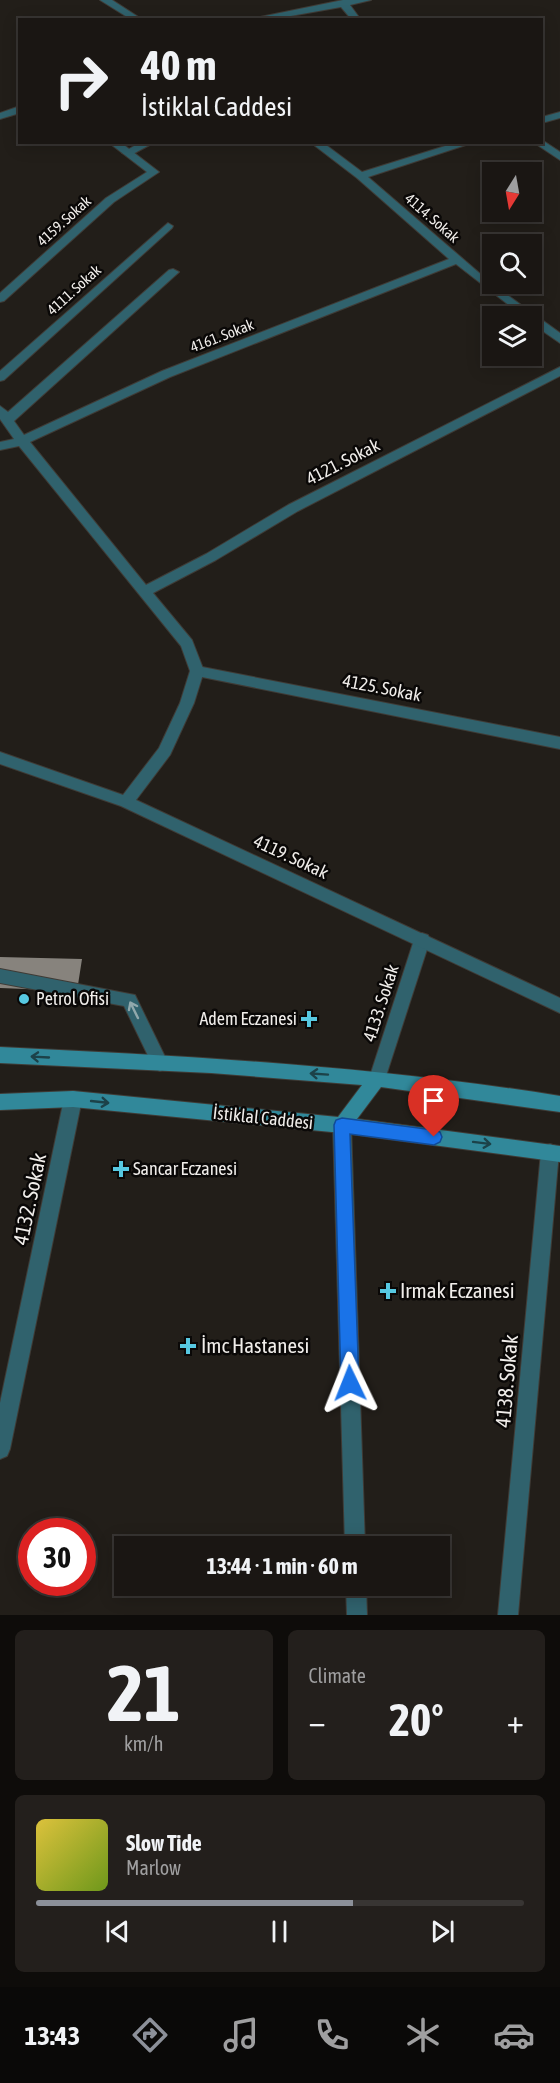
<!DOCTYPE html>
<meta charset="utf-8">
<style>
body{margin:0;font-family:"Asap Condensed",sans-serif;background:#231f1c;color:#f1f3f6;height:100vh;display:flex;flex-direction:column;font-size:22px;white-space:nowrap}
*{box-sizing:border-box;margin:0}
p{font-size:20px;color:#9f9fa0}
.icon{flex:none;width:33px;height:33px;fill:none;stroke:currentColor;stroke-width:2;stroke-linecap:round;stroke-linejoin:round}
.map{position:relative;height:1615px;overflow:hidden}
.panel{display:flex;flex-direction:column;gap:15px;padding:15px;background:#0e0c0a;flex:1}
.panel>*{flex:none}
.guide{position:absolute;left:18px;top:18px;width:525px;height:126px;border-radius:0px;box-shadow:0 3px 15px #0003,0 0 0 2px #383533;background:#1a1613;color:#f1f3f6;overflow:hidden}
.needle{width:39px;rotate:191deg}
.fabs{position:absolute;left:482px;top:162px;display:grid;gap:12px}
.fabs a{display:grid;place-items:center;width:60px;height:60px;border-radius:0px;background:#1a1613;box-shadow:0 3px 15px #0003,0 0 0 2px #383533;font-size:30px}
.speed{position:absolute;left:18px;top:1518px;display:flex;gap:12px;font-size:30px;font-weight:700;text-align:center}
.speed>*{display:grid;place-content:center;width:78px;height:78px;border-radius:50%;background:#1a1613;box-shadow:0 3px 15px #0003,0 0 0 2px #383533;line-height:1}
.speed .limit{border:9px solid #d22;background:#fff;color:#111}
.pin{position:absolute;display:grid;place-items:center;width:51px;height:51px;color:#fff;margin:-62px -26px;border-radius:50% 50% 50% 0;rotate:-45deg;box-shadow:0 0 6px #0007}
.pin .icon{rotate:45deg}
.me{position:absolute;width:66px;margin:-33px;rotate:358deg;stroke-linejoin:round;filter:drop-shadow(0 0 4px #0008)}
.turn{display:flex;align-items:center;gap:21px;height:126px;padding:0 24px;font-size:27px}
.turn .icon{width:78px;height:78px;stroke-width:2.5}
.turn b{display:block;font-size:42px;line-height:51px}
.big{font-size:45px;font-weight:700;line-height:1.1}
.panel .tile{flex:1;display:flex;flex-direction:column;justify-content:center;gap:9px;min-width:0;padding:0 21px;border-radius:9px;background:#231f1c}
.panel .dial{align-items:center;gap:0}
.dial b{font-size:78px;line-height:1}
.song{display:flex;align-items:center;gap:18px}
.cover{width:72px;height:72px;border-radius:9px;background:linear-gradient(135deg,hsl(50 70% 55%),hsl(80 70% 35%))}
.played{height:6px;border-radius:3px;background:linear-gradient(90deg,#8c9099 65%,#383533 65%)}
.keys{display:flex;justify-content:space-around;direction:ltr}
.heat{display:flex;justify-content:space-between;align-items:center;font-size:33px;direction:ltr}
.panel .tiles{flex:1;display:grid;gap:15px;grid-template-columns:1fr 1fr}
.tile:last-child{grid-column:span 2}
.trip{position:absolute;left:114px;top:1536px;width:336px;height:60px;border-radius:0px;background:#1a1613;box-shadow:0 3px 15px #0003,0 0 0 2px #383533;font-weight:700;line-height:60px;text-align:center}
.tab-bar{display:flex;height:96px;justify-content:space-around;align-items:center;background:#0a0908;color:#9f9fa0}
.tab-bar .icon{width:42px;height:42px}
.tab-bar .active{color:#8c9099}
.tab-bar b{font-size:27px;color:#f1f3f6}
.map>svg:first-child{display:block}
.building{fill:#87837d}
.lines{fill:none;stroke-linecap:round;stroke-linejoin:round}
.service-casing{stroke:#3f3b36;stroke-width:2}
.minor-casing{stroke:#3f3b36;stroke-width:2}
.secondary-casing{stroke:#3f3b36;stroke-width:2}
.service{fill:#30626d;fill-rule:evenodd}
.minor{fill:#30626d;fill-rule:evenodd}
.secondary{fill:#31889a;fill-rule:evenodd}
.oneway{stroke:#90a8ac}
.oneway2{stroke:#1c4249}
.route{fill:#1a73e8;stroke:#114b97;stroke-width:1.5}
.poi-dot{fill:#57c9e2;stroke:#0a0807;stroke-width:2}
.labels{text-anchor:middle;stroke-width:5;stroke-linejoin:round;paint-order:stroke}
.far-street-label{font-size:15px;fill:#f0edea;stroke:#0a0807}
.street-label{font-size:18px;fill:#f0edea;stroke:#0a0807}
.poi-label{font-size:18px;fill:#f0edea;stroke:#0a0807;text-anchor:start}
.near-street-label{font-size:21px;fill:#f0edea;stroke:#0a0807}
.near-poi-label{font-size:21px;fill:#f0edea;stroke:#0a0807;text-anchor:start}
</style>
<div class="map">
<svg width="560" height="1615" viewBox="0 0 560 1615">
<rect width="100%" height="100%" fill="#221e19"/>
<path class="building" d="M0,957L82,959L77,991L0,988Z"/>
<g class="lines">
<g class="service-casing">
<g id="service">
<path d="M141,142H155L131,155L122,153Z"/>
<path d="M197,666L560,737V749L197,676L190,671Z"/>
<path d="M422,933L428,935L430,940L385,1079L383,1084L377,1087L371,1084L369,1079L414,940L416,935Z"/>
</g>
</g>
<g class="minor-casing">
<g id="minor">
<path d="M100,0H112L143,20H132Z"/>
<path d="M343,0H371L350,5L361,20H352L341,7L268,20H245Z"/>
<path d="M20,106V113L0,119V113Z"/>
<path d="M560,112V118L542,123V117Z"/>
<path d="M542,140L560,152V160L533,142H542Z"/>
<path d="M108,142H120L159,172L114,202L4,301L0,302V293L106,198L147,172Z"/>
<path d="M310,142H322L362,172L458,142H475L368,177L492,284L560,333V343L531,323V316H523L456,264L170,377L30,442L146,585L206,554L288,505L560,367V376L298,511L216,560L153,593L192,640L204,671L194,703L170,755L136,800L560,998V1013L121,806L0,764V752L123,795L159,748L180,703L190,671L181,646L19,446L0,450V442L14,439L0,419V406L8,412L169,270L173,269L179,272L14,421L24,435L162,371L449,259L357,178Z"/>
<path d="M168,223L173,226L172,228L4,380L0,381V371Z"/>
<path d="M0,969L135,995L168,1063L166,1068L160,1071L154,1068L124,1006L0,983Z"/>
<path d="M73,1091L79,1093L82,1099L10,1449L7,1456L0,1459V1403L64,1099L67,1093Z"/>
<path d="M342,1117L348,1119L351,1125L365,1546H345L333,1125L336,1119Z"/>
<path d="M550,1144L556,1146L559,1152L518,1615H498L541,1152L544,1146Z"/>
<path d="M346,1586H366L367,1615H347Z"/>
</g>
</g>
<g class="secondary-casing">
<path id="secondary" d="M0,1047C188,1056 374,1066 560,1096V1112L381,1087L357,1119L560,1146V1162L342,1133L73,1107L0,1110V1094L73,1091L338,1117L362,1085L211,1073L0,1063Z"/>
</g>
<use href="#service" class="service"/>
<use href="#minor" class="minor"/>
<use href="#secondary" class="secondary"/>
</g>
<defs><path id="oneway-shaft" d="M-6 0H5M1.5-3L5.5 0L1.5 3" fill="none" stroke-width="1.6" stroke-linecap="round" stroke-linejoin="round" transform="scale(1.5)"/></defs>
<use class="oneway" href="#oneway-shaft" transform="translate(134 1010) rotate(-116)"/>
<g class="oneway2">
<use href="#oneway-shaft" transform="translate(40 1057) rotate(-177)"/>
<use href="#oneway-shaft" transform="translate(319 1074) rotate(-176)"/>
<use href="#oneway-shaft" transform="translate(100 1102) rotate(6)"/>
<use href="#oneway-shaft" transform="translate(482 1143) rotate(7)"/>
</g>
<path class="route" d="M342,1118L434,1130L440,1132L442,1137L440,1142L434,1145L350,1134L359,1383L356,1389L350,1391L344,1389L341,1383L334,1125L336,1120Z"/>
<g class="poi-dot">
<circle cx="24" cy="999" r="6"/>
<path d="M306 1010h6v6h6v6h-6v6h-6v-6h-6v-6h6z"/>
<path d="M118 1160h6v6h6v6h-6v6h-6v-6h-6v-6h6z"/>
<path d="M385 1282h6v6h6v6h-6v6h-6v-6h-6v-6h6z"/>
<path d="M185 1337h6v6h6v6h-6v6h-6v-6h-6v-6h6z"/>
</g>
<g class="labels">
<g class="far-street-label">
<text transform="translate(432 218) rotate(41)" y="5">4114. Sokak</text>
<text transform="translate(64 221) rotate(-42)" y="5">4159. Sokak</text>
<text transform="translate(74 290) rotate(-42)" y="5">4111. Sokak</text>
<text transform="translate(222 336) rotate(-21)" y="5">4161. Sokak</text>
</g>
<g class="street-label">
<text transform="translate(343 462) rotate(-27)" y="6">4121. Sokak</text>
<text transform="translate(382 688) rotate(11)" y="6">4125. Sokak</text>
<text transform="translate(291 857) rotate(25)" y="6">4119. Sokak</text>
<text transform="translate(381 1003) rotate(-72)" y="6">4133. Sokak</text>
<text transform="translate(263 1118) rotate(6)" y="6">İstiklal Caddesi</text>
</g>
<g class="poi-label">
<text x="36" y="1005">Petrol Ofisi</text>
<text x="297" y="1025" text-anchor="end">Adem Eczanesi</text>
<text x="133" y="1175">Sancar Eczanesi</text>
</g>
<g class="near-street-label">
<text transform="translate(30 1199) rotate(-78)" y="7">4132. Sokak</text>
<text transform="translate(507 1381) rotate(-85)" y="7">4138. Sokak</text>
</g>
<g class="near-poi-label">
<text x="400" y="1298">Irmak Eczanesi</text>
<text x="201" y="1353">İmc Hastanesi</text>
</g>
</g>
</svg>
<div class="fabs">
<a><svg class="needle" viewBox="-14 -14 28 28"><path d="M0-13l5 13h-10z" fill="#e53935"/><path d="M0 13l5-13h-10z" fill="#9f9fa0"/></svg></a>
<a><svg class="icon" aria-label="search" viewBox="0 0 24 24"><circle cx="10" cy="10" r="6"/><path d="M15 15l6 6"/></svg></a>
<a><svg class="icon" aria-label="layers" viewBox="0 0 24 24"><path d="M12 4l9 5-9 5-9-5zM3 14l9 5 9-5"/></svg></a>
</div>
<div class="speed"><div class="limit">30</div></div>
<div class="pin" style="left:434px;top:1137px;background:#d93025"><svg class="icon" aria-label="arrive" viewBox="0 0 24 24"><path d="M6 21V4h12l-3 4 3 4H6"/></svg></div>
<svg class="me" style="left:350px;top:1383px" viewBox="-20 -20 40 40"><path d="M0-17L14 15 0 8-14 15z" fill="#1a73e8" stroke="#fff" stroke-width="4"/></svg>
<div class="trip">13:44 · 1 min · 60 m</div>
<div class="guide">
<div class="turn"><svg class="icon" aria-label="right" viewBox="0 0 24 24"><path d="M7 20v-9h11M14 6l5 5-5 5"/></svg><div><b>40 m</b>İstiklal Caddesi</div></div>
</div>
</div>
<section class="panel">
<div class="tiles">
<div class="tile dial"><b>21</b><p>km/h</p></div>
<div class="tile"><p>Climate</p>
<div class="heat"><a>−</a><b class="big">20°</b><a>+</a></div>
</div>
<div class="tile">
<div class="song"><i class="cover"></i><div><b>Slow Tide</b><p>Marlow</p></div></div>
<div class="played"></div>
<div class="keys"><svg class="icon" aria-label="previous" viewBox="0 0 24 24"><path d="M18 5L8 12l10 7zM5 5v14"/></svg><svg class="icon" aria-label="pause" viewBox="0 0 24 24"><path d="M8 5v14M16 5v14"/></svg><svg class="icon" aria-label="next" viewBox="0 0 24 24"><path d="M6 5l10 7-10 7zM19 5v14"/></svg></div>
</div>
</div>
</section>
<nav class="tab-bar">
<b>13:43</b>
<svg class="icon active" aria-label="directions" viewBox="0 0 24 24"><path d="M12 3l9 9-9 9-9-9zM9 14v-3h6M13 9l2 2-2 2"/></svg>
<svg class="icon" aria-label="music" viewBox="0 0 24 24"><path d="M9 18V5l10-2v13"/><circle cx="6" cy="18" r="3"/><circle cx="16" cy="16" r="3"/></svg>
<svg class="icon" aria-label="phone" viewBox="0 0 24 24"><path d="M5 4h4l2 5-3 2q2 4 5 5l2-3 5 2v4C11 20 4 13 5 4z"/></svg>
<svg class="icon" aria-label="climate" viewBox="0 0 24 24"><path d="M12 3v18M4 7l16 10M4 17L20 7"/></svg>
<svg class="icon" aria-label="car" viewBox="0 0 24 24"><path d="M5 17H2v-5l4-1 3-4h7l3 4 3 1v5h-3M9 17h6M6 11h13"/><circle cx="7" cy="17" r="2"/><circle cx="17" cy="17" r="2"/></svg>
</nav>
